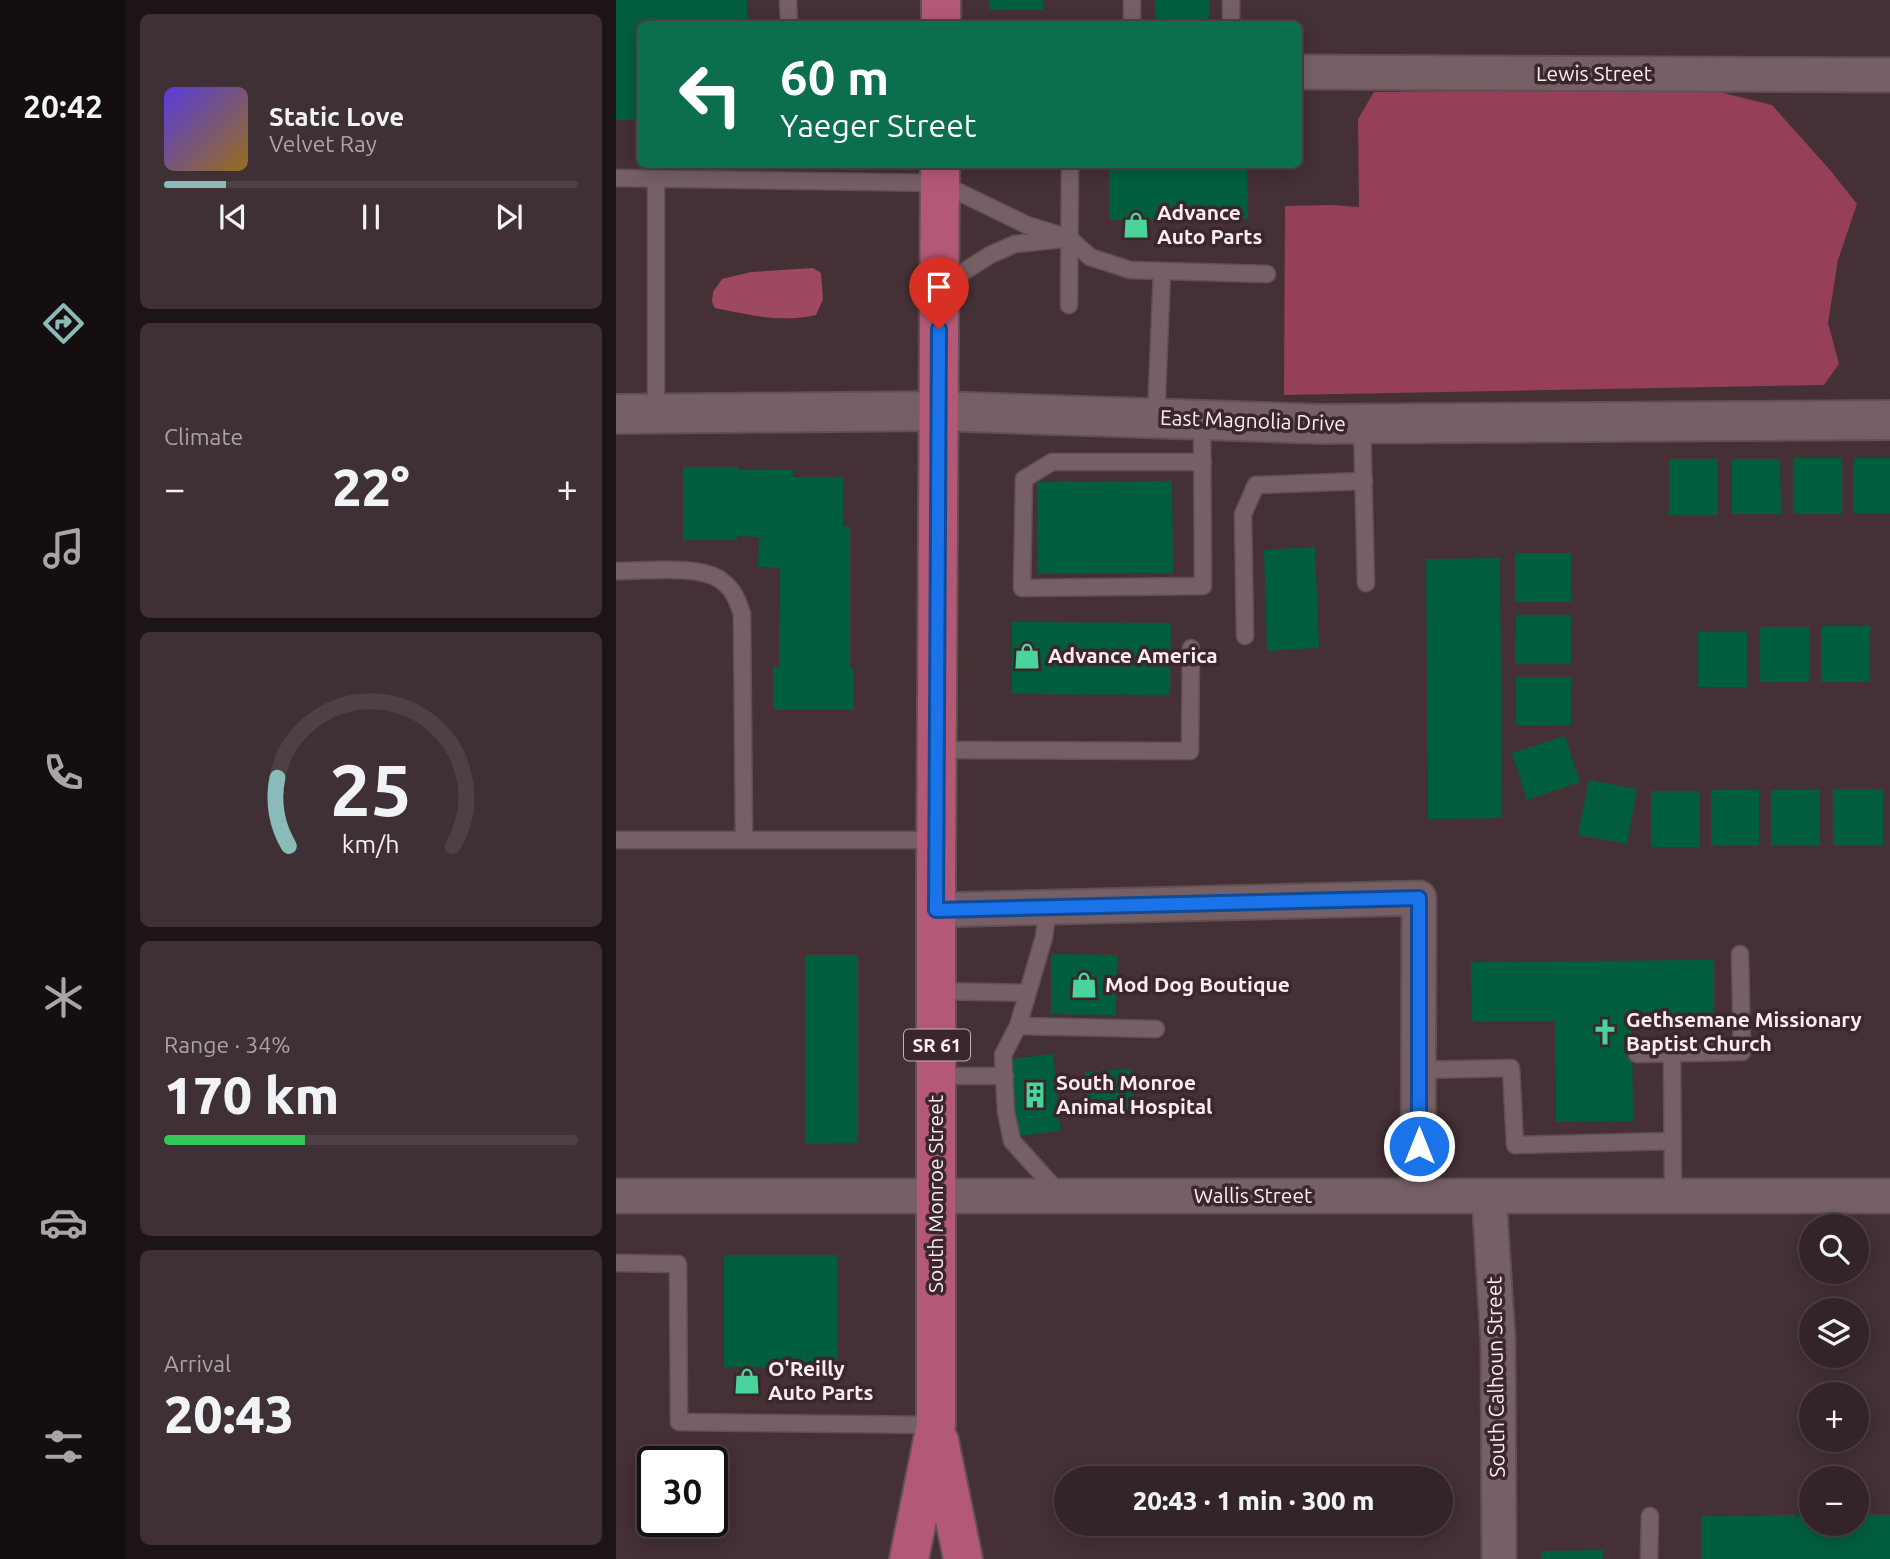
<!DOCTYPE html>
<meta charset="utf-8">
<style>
body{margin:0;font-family:Ubuntu,sans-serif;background:#3e3034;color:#f1f3f6;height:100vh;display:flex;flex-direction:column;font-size:26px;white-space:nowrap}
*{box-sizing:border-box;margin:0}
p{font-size:23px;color:#a9a4a8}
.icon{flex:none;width:38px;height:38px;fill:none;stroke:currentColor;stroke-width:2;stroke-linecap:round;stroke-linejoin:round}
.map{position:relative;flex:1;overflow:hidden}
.drawer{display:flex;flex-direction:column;gap:14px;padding:14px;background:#1c1416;width:490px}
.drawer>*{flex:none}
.top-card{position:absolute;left:21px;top:21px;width:665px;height:147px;border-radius:10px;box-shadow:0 4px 18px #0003,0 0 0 2px #4e4145;background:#0b6e4f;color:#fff;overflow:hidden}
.buttons{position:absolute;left:1183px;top:1214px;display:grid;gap:14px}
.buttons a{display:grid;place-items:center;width:70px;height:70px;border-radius:50%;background:#332428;box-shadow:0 4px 18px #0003,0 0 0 2px #4e4145;font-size:35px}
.speed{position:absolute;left:21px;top:1446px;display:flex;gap:14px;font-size:35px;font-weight:700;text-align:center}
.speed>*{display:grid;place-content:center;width:91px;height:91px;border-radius:50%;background:#332428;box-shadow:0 4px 18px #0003,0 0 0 2px #4e4145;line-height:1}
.speed .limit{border:4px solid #111;border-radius:10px;background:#fff;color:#111}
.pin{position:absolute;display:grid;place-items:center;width:60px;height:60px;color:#fff;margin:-72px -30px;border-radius:50% 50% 50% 0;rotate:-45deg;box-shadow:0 0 7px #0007}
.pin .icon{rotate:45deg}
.me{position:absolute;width:77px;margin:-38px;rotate:0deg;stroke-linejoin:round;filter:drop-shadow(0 0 5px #0008)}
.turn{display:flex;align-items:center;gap:24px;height:147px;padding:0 28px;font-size:32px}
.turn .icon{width:91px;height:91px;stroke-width:2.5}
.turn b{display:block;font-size:49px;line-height:60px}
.big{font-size:52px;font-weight:800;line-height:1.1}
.drawer .tile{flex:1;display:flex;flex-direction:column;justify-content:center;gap:10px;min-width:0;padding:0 24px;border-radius:10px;background:#3e3034}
.drawer .dial{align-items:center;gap:0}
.dial svg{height:182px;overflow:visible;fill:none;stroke:#4e4145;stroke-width:7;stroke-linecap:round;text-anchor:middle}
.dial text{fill:#f1f3f6;stroke:none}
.song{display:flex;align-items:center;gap:21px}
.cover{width:84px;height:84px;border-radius:10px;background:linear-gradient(135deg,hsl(250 70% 55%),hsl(40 70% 35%))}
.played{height:7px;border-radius:4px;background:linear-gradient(90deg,#8bbbb9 15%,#4e4145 15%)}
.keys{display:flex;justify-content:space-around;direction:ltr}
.heat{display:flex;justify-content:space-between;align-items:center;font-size:38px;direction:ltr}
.charge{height:10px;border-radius:5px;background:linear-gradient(90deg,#34c759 34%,#4e4145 0)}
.trip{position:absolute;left:438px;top:1466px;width:399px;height:70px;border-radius:35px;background:#332428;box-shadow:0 4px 18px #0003,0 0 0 2px #4e4145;font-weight:800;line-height:70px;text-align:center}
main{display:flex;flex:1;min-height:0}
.menu{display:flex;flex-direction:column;width:126px;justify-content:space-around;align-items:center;background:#140e10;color:#a9a4a8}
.menu .icon{width:49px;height:49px}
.menu .active{color:#8bbbb9}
.menu b{font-size:32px;color:#f1f3f6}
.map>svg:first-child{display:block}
.forest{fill:#954058}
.water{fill:#9f4961}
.building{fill:#005e3f}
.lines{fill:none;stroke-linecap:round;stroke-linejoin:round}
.service-casing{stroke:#604f53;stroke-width:19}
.minor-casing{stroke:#604f53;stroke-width:37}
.secondary-casing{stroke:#604f53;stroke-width:42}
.primary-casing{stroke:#604f53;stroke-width:42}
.service{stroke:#766065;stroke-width:16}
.minor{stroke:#766065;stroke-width:33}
.secondary{stroke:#766065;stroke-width:38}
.primary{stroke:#b45975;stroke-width:38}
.route-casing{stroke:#114b97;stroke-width:18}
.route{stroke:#1a73e8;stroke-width:12}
.labels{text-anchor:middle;stroke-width:7;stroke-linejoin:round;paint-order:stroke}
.shield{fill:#3a262b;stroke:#c0b1b4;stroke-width:2}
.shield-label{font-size:19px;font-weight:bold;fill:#faecef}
.street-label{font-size:21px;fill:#faecef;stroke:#3a262b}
.poi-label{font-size:21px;font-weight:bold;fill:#faecef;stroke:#3a262b;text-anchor:start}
</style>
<main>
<nav class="menu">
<b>20:42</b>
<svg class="icon active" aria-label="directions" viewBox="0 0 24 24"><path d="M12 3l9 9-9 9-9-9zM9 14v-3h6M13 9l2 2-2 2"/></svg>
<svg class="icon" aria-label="music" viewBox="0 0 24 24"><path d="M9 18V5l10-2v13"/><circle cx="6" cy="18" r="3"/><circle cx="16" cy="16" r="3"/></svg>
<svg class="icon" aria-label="phone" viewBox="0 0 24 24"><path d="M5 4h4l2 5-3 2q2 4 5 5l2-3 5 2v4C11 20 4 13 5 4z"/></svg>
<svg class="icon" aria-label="climate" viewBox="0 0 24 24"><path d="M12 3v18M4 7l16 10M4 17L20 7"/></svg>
<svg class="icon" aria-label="car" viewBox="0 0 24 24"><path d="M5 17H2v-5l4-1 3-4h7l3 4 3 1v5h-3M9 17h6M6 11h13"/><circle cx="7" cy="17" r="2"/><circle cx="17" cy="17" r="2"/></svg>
<svg class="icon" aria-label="filters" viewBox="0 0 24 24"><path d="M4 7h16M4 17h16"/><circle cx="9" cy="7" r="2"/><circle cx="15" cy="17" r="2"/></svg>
</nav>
<section class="drawer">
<div class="tile">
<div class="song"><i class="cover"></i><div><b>Static Love</b><p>Velvet Ray</p></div></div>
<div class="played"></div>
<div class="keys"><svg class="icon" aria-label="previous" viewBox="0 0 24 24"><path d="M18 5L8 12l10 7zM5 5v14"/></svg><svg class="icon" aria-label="pause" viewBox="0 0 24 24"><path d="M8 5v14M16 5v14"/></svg><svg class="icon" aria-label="next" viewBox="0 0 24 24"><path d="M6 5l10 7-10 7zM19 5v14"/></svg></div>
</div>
<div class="tile"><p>Climate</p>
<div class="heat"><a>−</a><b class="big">22°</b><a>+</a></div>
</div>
<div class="tile dial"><svg viewBox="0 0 100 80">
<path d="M14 69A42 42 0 1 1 86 69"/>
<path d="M14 69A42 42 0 0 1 9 39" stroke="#8bbbb9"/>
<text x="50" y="56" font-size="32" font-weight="700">25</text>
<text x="50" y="72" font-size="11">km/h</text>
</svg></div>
<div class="tile"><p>Range · 34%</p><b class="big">170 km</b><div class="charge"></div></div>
<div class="tile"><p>Arrival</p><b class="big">20:43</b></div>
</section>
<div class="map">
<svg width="1274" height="1559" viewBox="0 0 1274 1559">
<rect width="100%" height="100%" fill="#443035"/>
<path class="forest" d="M1087,88L1156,105L1214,170L1241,204L1222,260L1212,323L1223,364L1208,385L668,395L669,206L715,205L743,207L742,119L758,92Z"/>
<path class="water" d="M197,268L205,273L207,299L200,315C166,323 134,315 99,308L96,302L97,292L106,279L135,272Z"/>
<g class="building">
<path d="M0,0H131L132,24H24V120H0Z"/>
<rect x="374" y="0" width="53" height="10"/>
<rect x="539" y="0" width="54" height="24"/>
<path d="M493,164H631L632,219L493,220Z"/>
<rect x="1177" y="458" width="49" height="56"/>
<rect x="1238" y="458" width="36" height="55"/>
<rect x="1053" y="459" width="49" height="56"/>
<path d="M1116,459H1164L1165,514H1116Z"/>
<path d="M67,467H122V470H177V477H227V526H234V668H238V710H157V667H163L164,568L142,567L143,537L121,536V540H67Z"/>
<path d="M556,481L557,573L422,574L421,482Z"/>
<path d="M699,547L703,648L651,651L648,550Z"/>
<rect x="899" y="553" width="56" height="49"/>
<path d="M884,558L886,818L812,819L810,559Z"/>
<path d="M900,615H955V664H899Z"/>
<path d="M396,622L555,623L554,695L396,694Z"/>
<rect x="1205" y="626" width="49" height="56"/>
<rect x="1144" y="627" width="49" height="55"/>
<rect x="1082" y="632" width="49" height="55"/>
<path d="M900,677H955V726L900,725Z"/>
<path d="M949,736L964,782L911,800L896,753Z"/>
<path d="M973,780L1021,789L1011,844L962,835Z"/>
<rect x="1217" y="789" width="50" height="56"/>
<rect x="1095" y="790" width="48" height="56"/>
<rect x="1155" y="790" width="49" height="56"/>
<rect x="1035" y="791" width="49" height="56"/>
<path d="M435,954L501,955L500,1015L435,1014Z"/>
<path d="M189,955H242V1143L189,1144Z"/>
<path d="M1098,960V1020L1016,1021L1017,1121L940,1122L939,1021L856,1022L855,962Z"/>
<path d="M437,1054L445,1131L401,1136L393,1059Z"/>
<path d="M516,1069L519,1109L472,1112L469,1072Z"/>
<path d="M108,1255H221V1368L108,1367Z"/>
<path d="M1195,1515V1524H1241V1515H1274V1559H1085V1516Z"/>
<path d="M987,1550V1559H925V1551Z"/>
</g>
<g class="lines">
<g class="service-casing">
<g id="service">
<path d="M172,0L173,24"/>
<path d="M516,24V0"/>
<path d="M615,24V0"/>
<path d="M0,178L324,183L411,225L453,238L474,257L514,270L651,274"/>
<path d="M40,179V413"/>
<path d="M327,285L374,255L399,244L447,239"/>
<path d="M453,305L454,164"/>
<path d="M540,418L546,271"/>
<path d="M586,420L587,586L406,588L408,479L436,462H587"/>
<path d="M746,424L750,583"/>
<path d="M0,571C28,571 87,564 107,582C118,590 122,602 126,614L128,840"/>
<path d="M629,636L627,514L640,485L748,481"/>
<path d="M321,750L574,751L575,648"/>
<path d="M0,840H320"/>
<path d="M432,907L428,937L402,1026L387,1055L390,1112L396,1141L444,1194"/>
<path d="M321,991L411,993"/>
<path d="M402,1026L540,1029"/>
<path d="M1056,1053L1057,1196"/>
<path d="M1021,1054L1126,1052L1124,954"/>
<path d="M803,1070L895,1068L899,1145L1057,1141"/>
<path d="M321,1076H389"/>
<path d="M0,1263L62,1264L63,1422L320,1425"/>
<path d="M1033,1559L1034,1516"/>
</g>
</g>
<g class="minor-casing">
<g id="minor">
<path d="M682,72L1274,75"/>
<path d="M320,910L803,898L802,1196"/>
<path d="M0,1196H1274"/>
<path d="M873,1196L882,1341L883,1559"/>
</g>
</g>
<g class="secondary-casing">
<path id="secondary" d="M0,414L322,411L705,424L1274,420"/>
</g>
<g class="primary-casing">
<g id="primary">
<path d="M325,0V24"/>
<path d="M323,1441L347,1559"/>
<path d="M293,1559L320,1425V877L324,164"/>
</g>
</g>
<use href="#service" class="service"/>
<use href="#minor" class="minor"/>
<use href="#secondary" class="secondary"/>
<use href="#primary" class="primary"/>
</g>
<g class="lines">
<g class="route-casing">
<path id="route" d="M323,329L320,910L803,898V1146"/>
</g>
<use href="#route" class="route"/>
</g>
<defs>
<g id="shop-bare" transform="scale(2.1)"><path d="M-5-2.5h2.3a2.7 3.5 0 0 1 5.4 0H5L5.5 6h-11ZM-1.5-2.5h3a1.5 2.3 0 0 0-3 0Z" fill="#49d49c" stroke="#3a262b" stroke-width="2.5" paint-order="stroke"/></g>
<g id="church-bare" transform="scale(2.1)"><path d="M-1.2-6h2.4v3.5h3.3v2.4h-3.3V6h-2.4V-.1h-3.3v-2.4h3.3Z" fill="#49d49c" stroke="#3a262b" stroke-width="2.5" paint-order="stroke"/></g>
<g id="building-bare" transform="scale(2.1)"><path d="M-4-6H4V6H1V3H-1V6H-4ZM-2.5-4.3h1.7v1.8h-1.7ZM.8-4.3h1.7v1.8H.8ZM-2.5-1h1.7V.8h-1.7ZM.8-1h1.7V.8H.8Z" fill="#49d49c" stroke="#3a262b" stroke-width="2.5" paint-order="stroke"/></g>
</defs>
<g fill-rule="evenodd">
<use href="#shop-bare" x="520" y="225"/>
<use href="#shop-bare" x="411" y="656"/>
<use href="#shop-bare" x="468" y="985"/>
<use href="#church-bare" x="989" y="1032"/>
<use href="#building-bare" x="419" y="1095"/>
<use href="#shop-bare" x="131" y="1381"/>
</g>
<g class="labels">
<rect class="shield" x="288" y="1029.5" width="66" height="31" rx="5"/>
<g class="shield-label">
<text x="321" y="1052">SR 61</text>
</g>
<g class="street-label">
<text x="978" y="81">Lewis Street</text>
<text transform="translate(637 421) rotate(2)" y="7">East Magnolia Drive</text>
<text transform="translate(320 1194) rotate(-90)" y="7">South Monroe Street</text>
<text x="637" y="1203">Wallis Street</text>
<text transform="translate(880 1377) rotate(-91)" y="7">South Calhoun Street</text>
</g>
<g class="poi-label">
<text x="541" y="220">Advance<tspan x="541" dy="24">Auto Parts</tspan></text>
<text x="432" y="663">Advance America</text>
<text x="489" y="992">Mod Dog Boutique</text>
<text x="1010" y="1027">Gethsemane Missionary<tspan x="1010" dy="24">Baptist Church</tspan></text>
<text x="440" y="1090">South Monroe<tspan x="440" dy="24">Animal Hospital</tspan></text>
<text x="152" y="1376">O'Reilly<tspan x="152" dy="24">Auto Parts</tspan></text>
</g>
</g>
</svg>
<div class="buttons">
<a><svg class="icon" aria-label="search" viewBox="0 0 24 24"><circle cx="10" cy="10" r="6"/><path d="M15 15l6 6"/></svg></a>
<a><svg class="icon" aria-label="layers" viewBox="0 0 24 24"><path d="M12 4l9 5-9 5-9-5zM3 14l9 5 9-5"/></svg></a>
<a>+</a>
<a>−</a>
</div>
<div class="speed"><div class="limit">30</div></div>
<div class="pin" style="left:323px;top:329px;background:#d93025"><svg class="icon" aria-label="arrive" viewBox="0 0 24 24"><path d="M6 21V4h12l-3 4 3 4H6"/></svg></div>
<svg class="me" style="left:803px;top:1146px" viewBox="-20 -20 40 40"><circle r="17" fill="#1a73e8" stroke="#fff" stroke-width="3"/><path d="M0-11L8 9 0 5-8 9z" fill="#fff"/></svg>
<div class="trip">20:43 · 1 min · 300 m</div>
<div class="top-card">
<div class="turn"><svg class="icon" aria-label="left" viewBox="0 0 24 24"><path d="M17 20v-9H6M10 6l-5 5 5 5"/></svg><div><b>60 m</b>Yaeger Street</div></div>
</div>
</div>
</main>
